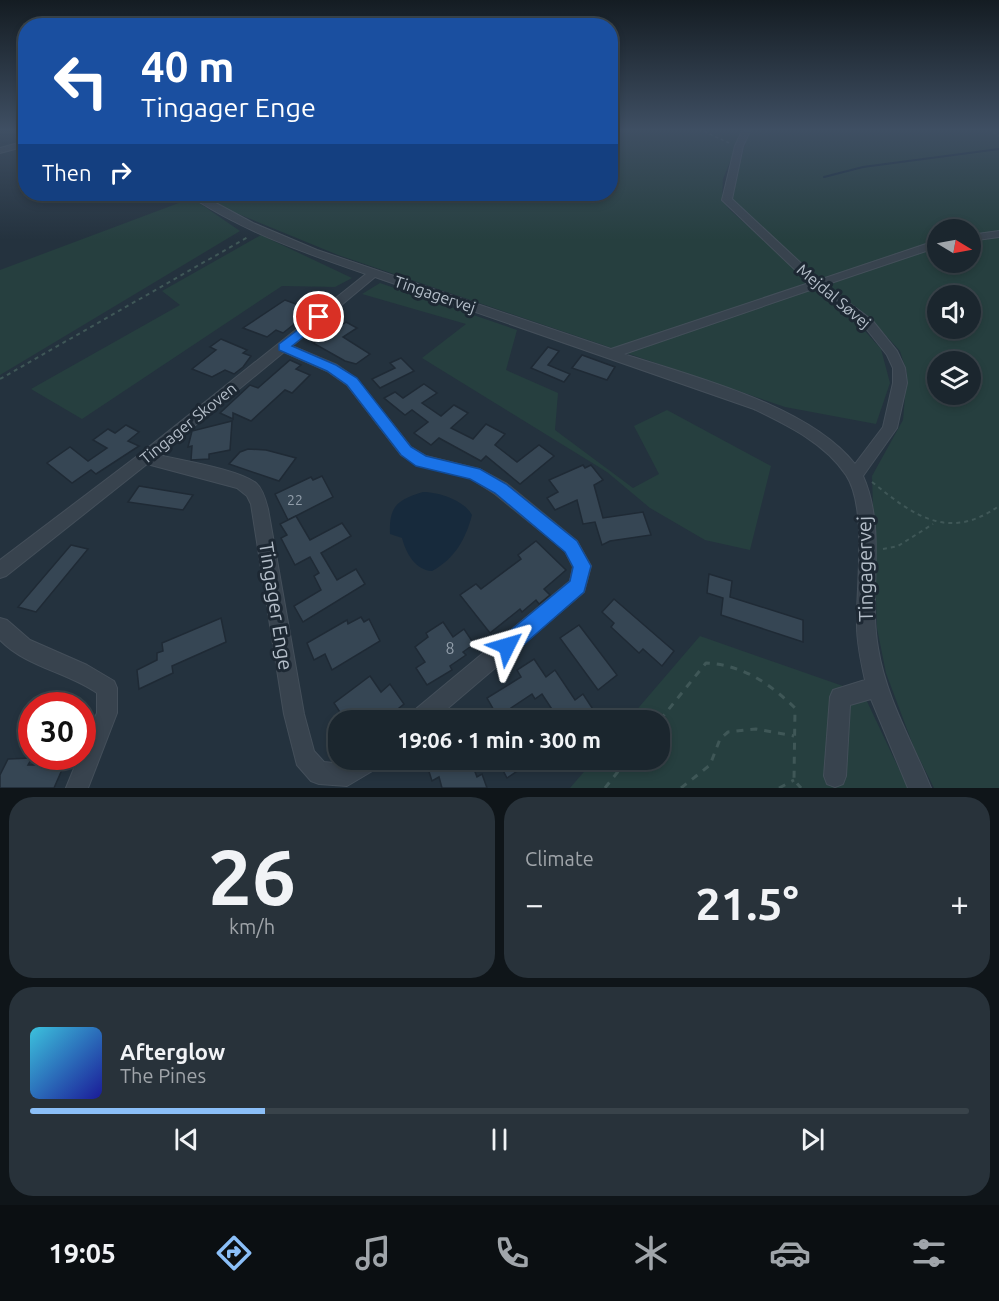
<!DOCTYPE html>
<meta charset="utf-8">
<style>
body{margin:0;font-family:Ubuntu,sans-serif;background:#28323a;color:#f1f3f6;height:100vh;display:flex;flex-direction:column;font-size:22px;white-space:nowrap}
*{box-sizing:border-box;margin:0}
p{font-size:20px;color:#a0a5aa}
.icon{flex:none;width:33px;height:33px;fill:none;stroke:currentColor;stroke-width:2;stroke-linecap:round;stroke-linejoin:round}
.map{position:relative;height:788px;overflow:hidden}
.side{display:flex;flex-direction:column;gap:9px;padding:9px;background:#0f1519;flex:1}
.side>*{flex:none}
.guide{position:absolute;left:18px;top:18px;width:600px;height:183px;border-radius:24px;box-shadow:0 3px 9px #0003,0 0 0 2px #39434a;background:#1a4fa0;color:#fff;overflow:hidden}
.needle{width:39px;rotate:100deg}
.buttons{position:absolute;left:927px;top:219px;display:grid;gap:12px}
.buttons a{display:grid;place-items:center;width:54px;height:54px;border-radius:50%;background:#1b262e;box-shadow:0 3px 9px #0003,0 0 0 2px #39434a;font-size:30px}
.speed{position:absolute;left:18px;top:692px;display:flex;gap:12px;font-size:30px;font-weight:700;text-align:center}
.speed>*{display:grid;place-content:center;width:78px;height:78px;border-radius:50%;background:#1b262e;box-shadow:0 3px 9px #0003,0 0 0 2px #39434a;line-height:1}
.speed .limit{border:9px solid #d22;background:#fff;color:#111}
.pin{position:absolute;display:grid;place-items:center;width:51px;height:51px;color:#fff;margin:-26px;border:3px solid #fff;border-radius:50%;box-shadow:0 2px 6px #0007}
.me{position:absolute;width:66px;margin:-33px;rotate:50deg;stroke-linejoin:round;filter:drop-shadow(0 0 4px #0008)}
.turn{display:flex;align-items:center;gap:21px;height:126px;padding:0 24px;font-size:27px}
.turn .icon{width:78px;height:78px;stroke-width:2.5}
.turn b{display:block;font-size:42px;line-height:51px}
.then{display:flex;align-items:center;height:57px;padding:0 24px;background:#0003;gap:12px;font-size:22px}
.big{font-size:45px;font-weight:700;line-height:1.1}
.side .tile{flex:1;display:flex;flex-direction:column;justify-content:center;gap:9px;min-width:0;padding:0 21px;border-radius:24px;background:#28323a}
.side .dial{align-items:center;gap:0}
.dial b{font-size:78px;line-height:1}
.song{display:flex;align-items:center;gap:18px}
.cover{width:72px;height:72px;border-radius:9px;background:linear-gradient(135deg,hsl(190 70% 55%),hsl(240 70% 35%))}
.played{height:6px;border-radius:3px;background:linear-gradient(90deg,#8bbff8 25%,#39434a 25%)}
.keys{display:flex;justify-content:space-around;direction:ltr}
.heat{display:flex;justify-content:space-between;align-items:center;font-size:33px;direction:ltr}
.side .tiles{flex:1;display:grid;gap:9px;grid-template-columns:1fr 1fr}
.tile:last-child{grid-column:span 2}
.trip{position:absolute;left:328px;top:710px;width:342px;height:60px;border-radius:24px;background:#1b262e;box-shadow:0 3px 9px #0003,0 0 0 2px #39434a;font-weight:700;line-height:60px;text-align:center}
.menu{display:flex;height:96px;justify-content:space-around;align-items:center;background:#0b0f12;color:#a0a5aa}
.menu .icon{width:42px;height:42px}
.menu .active{color:#8bbff8}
.menu b{font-size:27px;color:#f1f3f6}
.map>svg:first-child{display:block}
.green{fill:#263f3f;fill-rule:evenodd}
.water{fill:#172a3c}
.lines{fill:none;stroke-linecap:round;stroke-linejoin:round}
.stream{stroke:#172a3c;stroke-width:2}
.building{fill:#364654;stroke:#1f2a35;stroke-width:1.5}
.minor-casing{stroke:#444f5a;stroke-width:2}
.path-far2{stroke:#3f5757;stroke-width:1.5;stroke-dasharray:3 3;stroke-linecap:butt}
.path-far1{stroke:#3f5757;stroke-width:2;stroke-dasharray:4 4;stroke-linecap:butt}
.path{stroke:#3f5757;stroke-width:3;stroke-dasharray:7 7;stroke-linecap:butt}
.minor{fill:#38434e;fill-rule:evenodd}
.route{fill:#1a73e8;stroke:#114b97;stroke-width:1.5}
.labels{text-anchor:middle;stroke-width:6;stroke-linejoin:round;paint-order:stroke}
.number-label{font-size:14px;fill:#929eaa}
.street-label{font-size:16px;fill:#b4bec9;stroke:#1d2833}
.near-number-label{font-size:16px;fill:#929eaa}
.near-street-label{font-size:20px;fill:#b4bec9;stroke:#1d2833}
</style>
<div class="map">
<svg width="999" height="788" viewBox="0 0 999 788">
<rect width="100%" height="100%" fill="#24323e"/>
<g class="green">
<path d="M611,129H743L723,179L722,200L731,211L855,320L881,349L890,383L876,424L785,407L338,255L221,207L213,198L224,194H610Z"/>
<path d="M750,129H999V788H934L914,748L886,673L877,628L872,476L903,420L907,373L900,351L870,318L815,278L734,205L730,195ZM938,230H970V262H938ZM938,296H970V328H938ZM938,362H970V394H938Z"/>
<path d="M192,198L240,231L0,375V270Z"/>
<path d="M261,235L352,278L335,287L282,286L82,419L31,389L180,305L162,291Z"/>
<path d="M380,283L517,330L506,370L558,393L555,430L633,488L659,474L634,426L667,410L771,466L750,550L705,540L650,508L607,472L422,358L466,324L362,294Z"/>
<path d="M700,636L863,693L908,788H570L595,759H660V720H628Z"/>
</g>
<path class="water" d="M423,492C438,492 464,500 472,515C466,538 455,559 432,571C415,570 406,553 402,538L390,534C389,506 397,500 423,492Z"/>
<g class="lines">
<path class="stream" d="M824,177L863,167L999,149"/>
</g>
<g class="building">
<path d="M285,300L312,310L283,333L276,330L267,337L243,328Z"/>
<path d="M346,322L357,328L343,337L370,354L356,364L345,361L313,343Z"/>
<path d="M221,339L247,350L243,353L251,356L243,367L234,374L225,370L212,377L192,369L216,350L210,347Z"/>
<path d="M548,347L559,351L548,365L570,374L564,382L531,368Z"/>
<path d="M582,355L615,367L607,380L572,368Z"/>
<path d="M401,358L414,371L380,388L372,379L395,368L390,363Z"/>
<path d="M290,360L301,365L296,369L310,375L292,393L285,390L251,421L233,413V419L220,413L250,385L258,388Z"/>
<path d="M424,384L437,393L422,403L441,416L454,405L468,413L451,428L473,439L486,424L505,434L495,445L517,462L539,445L554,456L520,484L486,456L481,461L439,438L431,445L414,433L428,422L412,410L405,415L384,398L395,392L403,398Z"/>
<path d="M232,421L230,450L209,454V459L191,460L192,446L188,447L192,431Z"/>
<path d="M126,425L139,432L128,441L139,446L96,474L91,470L72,483L47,463L70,447L88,461L107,448L93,440L108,429L115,433Z"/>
<path d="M248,449L266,450L296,458L279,481L229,464L240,452Z"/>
<path d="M583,465L585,468L591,465L603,480L594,485L603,518L643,512L651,535L610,541L602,545L595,522L583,524L577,500L555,510L547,498L558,492L549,480Z"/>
<path d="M322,476L333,497L288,520L275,494L311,477L313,480Z"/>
<path d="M139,486L193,495L183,510L128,502Z"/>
<path d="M296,516L310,540L342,523L351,536L321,553L337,580L356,569L365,584L303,622L294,606L321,590L314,576L319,573L310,557L295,565L281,538L287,535L280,524Z"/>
<path d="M536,541L566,570L544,589L550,595L539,604L536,600L522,612L520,609L490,633L460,595L476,584L481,589L521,559L518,555Z"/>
<path d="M71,545L88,549L36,612L18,607Z"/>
<path d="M709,574L732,581L730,597L803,620V642L721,615L723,598L707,593Z"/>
<path d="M614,599L674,651L662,666L643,649L639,653L611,627L614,623L602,612Z"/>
<path d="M361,617L364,622L369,619L380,641L332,670L325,654L314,660L307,643L347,620L348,624Z"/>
<path d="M221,618L226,642L172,666L173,673L139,689L137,670L157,660V653L163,651L162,643Z"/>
<path d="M443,622L453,637L464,629L474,644L463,652L466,655L450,666L452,670L427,685L416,668L425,662L415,647L428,637L426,633Z"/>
<path d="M579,625L617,675L598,690L560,638Z"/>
<path d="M534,659L546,677L555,670L575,700L583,694L600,720H559L542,694L535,699L532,694L511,708L518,720H481L495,712L487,698L521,677L517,670Z"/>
<path d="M370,676L381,692L390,684L404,704L384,720H345L334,703Z"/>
<path d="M32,758L28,765H64L54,788H0V775L8,759Z"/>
<path d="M425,759H470L477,777L482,774L487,788H442L439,777L432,781Z"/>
<path d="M497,759H535L507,778Z"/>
</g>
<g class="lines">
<g class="minor-casing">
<g id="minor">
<path d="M743,129H751L743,146L732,199L819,280L938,240V247L825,285L872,320L897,351L905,368L907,383L897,428L863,476C887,530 868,591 878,648C886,698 912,741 931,788H908L871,699L850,705L846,776L843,784L835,787L827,784L824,776L830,697L833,690L865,680C861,662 857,644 857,626C856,586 868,508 846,475C825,443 787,425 754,409L375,277L292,346L337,365L357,379L411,447L426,456L479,469L507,484L577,541L591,566L584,592L434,720H408L411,713L570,581L573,567L565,551L495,494L470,478L417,465L401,455L347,385L327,371L284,352L159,455C183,461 237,469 256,483C263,489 266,501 268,509L304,714L314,751L324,762L344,764L352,759H382L379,767L347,786L319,784L311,781L297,765L284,714L251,504L247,496L237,488L147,464L6,576L0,578V560L140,454L366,274C314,256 259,237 211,209C204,204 194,200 189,194H199L253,223L317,250L611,349L809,283L722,200L735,146ZM816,288L864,326L887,355L893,368V383L883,427L855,464C808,405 694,377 624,354Z"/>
<path d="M26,141V146L0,153V148Z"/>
<path d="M999,231V237L970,241V235Z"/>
<path d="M0,618L7,620L30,640L87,665L114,681L117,688V713L88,788H66L79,756H82V747L97,713V693C67,672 26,667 0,640Z"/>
</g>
</g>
<g class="path-far2">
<path d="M699,129L729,143"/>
<path d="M988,129L999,136"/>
</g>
<g class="path-far1">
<path d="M0,379L248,237"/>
<path d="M872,482C913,515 948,542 999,506"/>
<path d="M883,549L898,546L933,524"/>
</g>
<g class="path">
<path d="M660,720L706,663C743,665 769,683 795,708L794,780L801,788"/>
<path d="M605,788L628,759"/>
<path d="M681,788L710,765L720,739L728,732L756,729L794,736"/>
<path d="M779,788L794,780"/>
</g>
<use href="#minor" class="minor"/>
</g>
<linearGradient id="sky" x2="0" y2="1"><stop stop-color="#141c22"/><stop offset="0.54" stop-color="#3f4f63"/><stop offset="1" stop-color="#3f4f63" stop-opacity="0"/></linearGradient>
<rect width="999" height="240" fill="url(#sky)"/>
<path class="route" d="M319,314L325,317L324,320L292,346L336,365L357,378L411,447L426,456L480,469L506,484L577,541L591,566L584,592L514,653L507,655L500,653L497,646L500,639L570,581L573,567L565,552L495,493L470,479L416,466L401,455L347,385L327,371L279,350V344Z"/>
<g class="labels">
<g class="number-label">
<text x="295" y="505">22</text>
</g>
<g class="street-label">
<text transform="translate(435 294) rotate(19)" y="6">Tingagervej</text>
<text transform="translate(834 296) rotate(40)" y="6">Mejdal Søvej</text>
<text transform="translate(188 423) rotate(-39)" y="6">Tingager Skoven</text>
</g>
<g class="near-number-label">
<text x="450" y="654">8</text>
</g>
<g class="near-street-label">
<text transform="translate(865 569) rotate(-91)" y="7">Tingagervej</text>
<text transform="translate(276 606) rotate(81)" y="7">Tingager Enge</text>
</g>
</g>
</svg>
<div class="buttons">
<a><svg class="needle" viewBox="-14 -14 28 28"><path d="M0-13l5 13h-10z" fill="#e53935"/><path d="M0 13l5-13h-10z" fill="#a0a5aa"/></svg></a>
<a><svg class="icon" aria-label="sound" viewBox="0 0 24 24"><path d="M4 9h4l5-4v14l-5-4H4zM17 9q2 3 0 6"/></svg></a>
<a><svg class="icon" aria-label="layers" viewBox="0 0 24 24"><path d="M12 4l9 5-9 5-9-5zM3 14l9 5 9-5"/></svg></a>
</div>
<div class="speed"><div class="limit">30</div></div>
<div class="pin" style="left:319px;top:317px;background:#d93025"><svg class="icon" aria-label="arrive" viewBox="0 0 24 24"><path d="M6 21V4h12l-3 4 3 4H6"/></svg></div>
<svg class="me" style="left:507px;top:646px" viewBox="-20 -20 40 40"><path d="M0-17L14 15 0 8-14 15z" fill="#1a73e8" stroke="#fff" stroke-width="4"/></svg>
<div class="trip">19:06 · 1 min · 300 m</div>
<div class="guide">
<div class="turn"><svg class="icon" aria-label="left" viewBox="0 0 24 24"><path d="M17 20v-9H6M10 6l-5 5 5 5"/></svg><div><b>40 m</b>Tingager Enge</div></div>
<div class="then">Then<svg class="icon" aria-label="right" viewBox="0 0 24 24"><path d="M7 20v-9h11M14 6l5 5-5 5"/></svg></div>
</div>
</div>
<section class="side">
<div class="tiles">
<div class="tile dial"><b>26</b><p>km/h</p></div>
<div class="tile"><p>Climate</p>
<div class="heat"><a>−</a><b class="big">21.5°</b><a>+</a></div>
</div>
<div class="tile">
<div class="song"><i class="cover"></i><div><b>Afterglow</b><p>The Pines</p></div></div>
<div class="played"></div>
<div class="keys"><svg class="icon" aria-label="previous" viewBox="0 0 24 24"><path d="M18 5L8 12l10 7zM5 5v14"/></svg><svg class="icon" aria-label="pause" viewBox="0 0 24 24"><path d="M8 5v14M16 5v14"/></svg><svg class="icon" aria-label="next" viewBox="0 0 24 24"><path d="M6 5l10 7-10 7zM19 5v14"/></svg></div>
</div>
</div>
</section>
<nav class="menu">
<b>19:05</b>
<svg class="icon active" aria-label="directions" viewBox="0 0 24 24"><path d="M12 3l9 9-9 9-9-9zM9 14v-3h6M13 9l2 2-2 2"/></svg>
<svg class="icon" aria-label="music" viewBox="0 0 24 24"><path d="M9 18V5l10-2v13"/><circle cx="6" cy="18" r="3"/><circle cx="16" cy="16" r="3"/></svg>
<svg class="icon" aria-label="phone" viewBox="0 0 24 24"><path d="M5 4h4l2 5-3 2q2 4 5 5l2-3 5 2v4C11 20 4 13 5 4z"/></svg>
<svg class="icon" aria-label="climate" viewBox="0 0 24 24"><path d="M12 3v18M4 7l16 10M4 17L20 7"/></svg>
<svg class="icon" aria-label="car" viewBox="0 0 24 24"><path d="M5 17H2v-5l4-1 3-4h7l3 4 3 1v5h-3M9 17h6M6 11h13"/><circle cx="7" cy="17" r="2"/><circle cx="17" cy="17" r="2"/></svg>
<svg class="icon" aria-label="filters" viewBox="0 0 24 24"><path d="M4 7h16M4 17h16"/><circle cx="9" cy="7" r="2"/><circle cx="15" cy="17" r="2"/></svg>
</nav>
